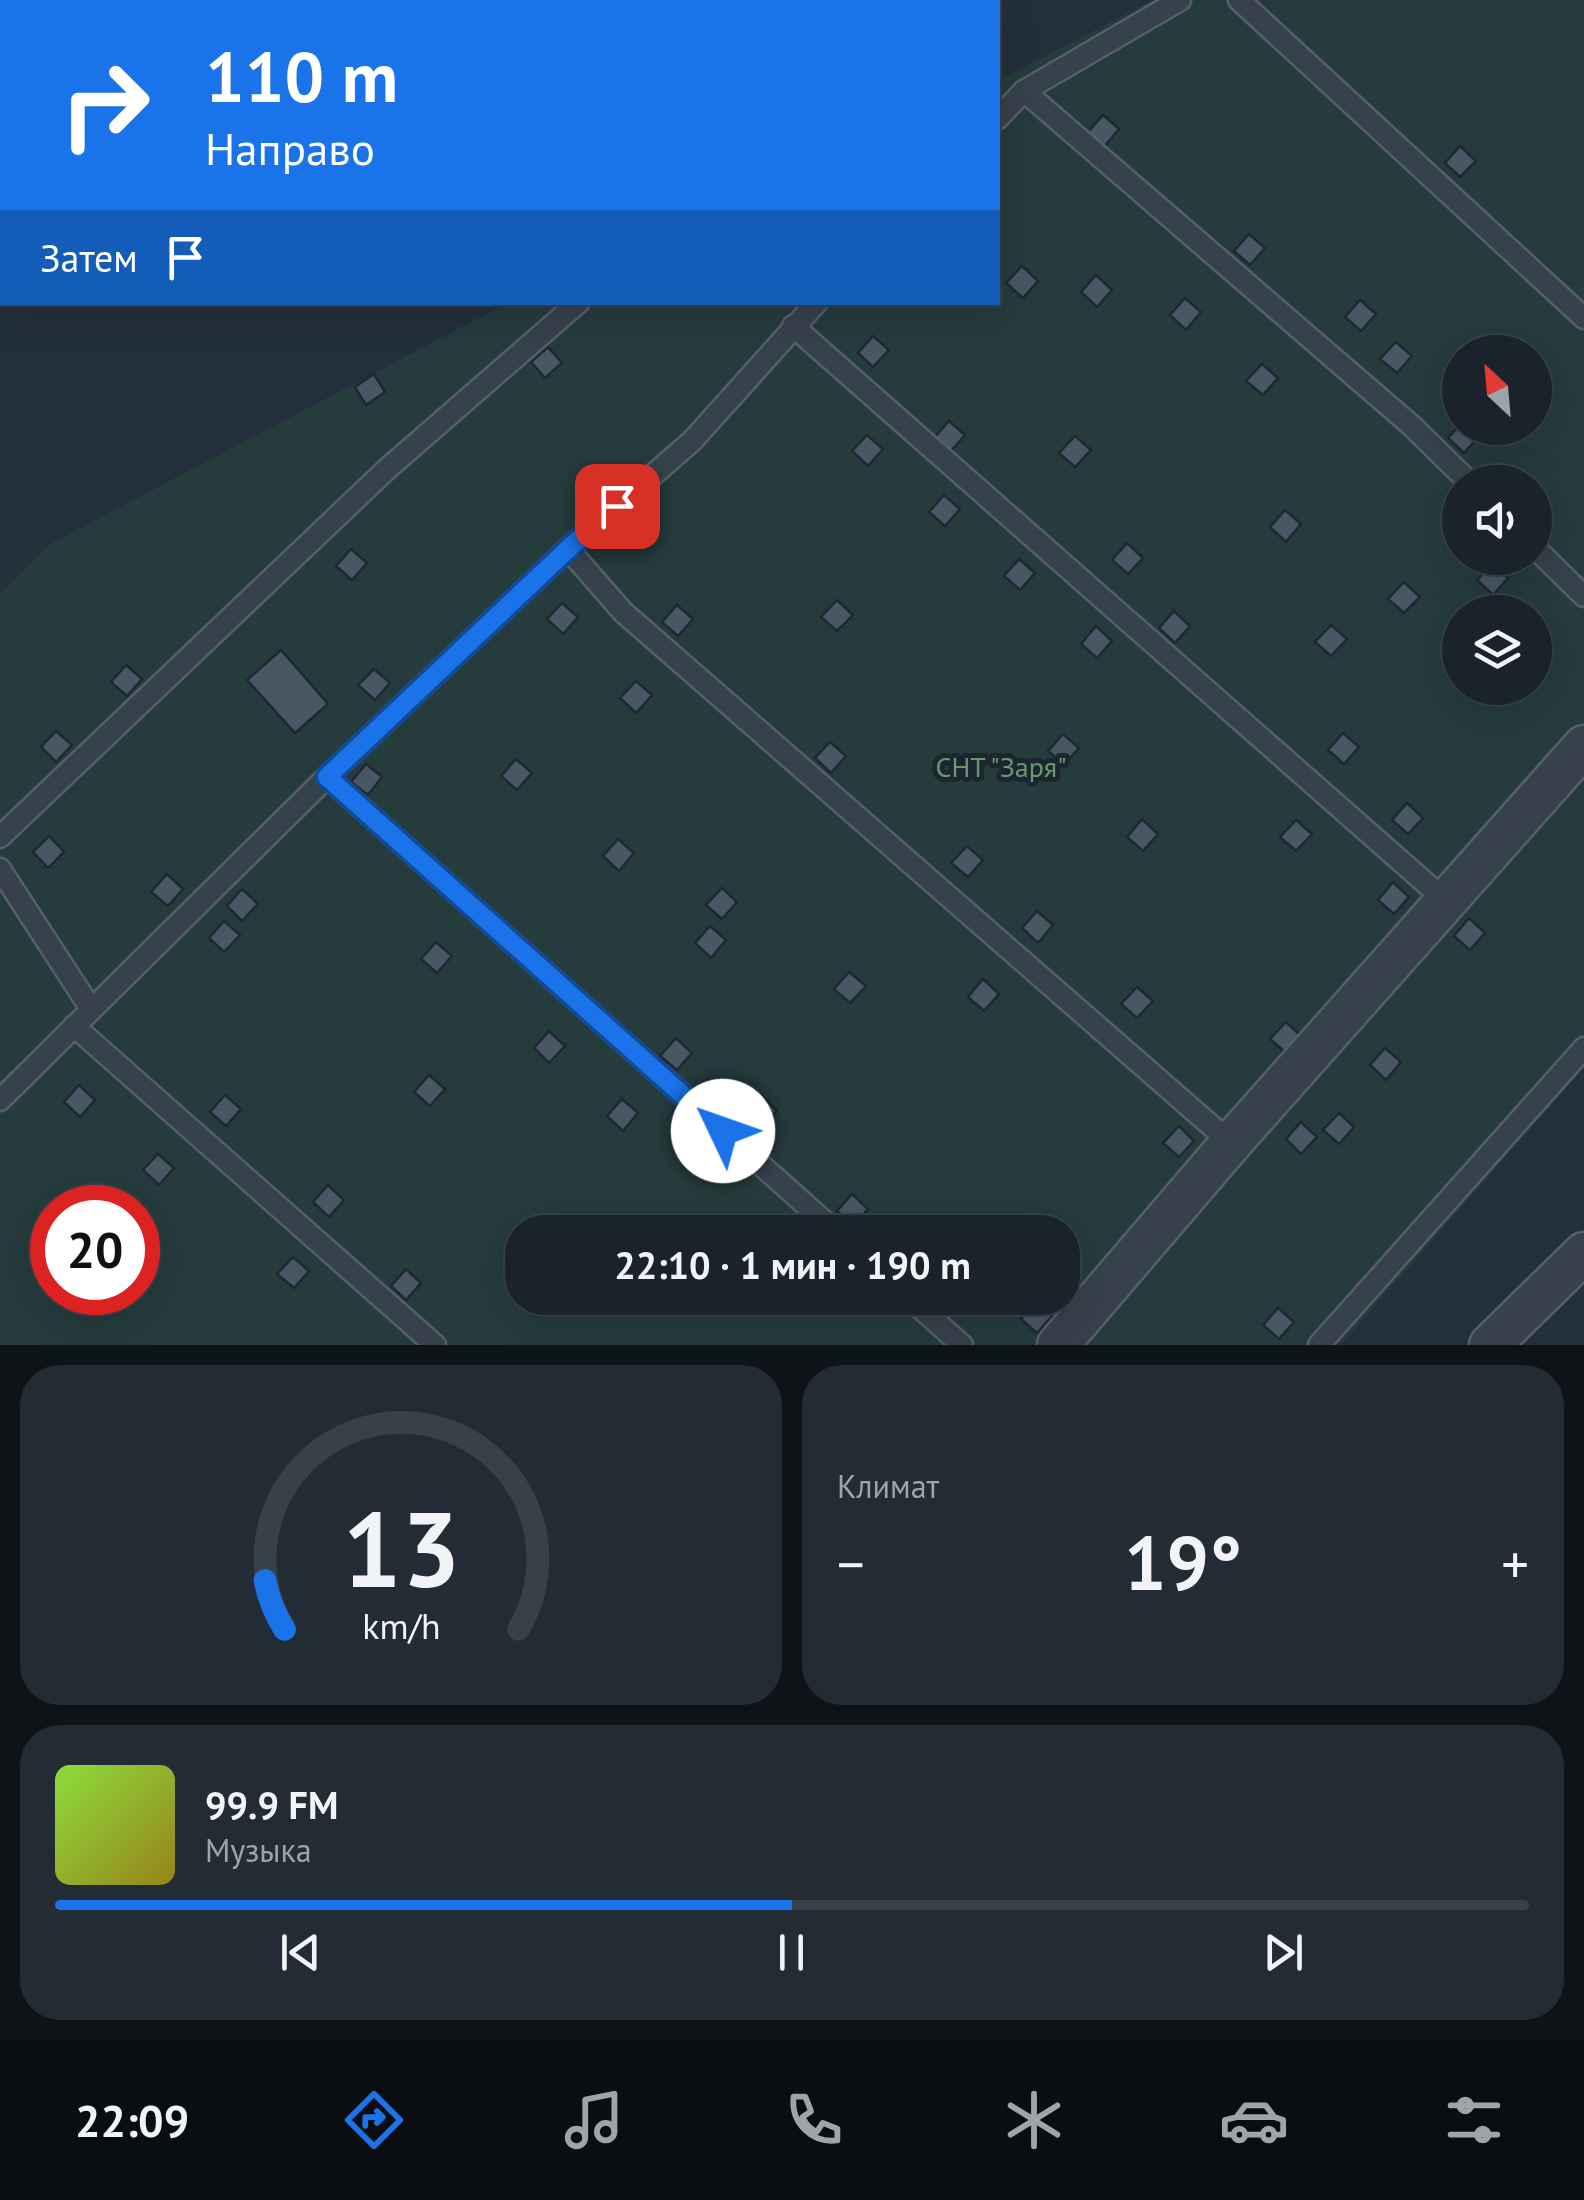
<!DOCTYPE html>
<html lang="ru">
<meta charset="utf-8">
<style>
body{margin:0;font-family:"PT Sans",sans-serif;background:#232b34;color:#f1f3f6;height:100vh;display:flex;flex-direction:column;font-size:38px;white-space:nowrap}
*{box-sizing:border-box;margin:0}
p{font-size:32px;color:#9fa4a9}
.icon{flex:none;width:55px;height:55px;fill:none;stroke:currentColor;stroke-width:2;stroke-linecap:round;stroke-linejoin:round}
.map{position:relative;height:1345px;overflow:hidden}
.drawer{display:flex;flex-direction:column;gap:20px;padding:20px;background:#0e1318;flex:1}
.drawer>*{flex:none}
.banner{position:absolute;left:0px;top:0px;width:1000px;height:305px;box-shadow:0 10px 40px #0002,0 0 0 2px #384048;background:#1a73e8;color:#fff;overflow:hidden}
.needle{width:65px;rotate:334deg}
.controls{position:absolute;left:1442px;top:335px;display:grid;gap:20px}
.controls a{display:grid;place-items:center;width:110px;height:110px;border-radius:50%;background:#1a232c;box-shadow:0 10px 40px #0002,0 0 0 2px #384048;font-size:50px}
.speed{position:absolute;left:30px;top:1185px;display:flex;gap:20px;font-size:50px;font-weight:700;text-align:center}
.speed>*{display:grid;place-content:center;width:130px;height:130px;border-radius:50%;background:#1a232c;box-shadow:0 10px 40px #0002,0 0 0 2px #384048;line-height:1}
.speed .limit{border:15px solid #d22;background:#fff;color:#111}
.pin{position:absolute;display:grid;place-items:center;width:85px;height:85px;color:#fff;margin:-42px;border-radius:20px;box-shadow:0 5px 15px #0006}
.me{position:absolute;width:110px;margin:-55px;rotate:312deg;stroke-linejoin:round;filter:drop-shadow(0 0 8px #0008)}
.turn{display:flex;align-items:center;gap:35px;height:210px;padding:0 40px;font-size:45px}
.turn .icon{width:130px;height:130px;stroke-width:2.5}
.turn b{display:block;font-size:70px;line-height:85px}
.then{display:flex;align-items:center;height:95px;padding:0 40px;background:#0003;gap:20px;font-size:38px}
.big{font-size:75px;font-weight:700;line-height:1.1}
.drawer .card{flex:1;display:flex;flex-direction:column;justify-content:center;gap:15px;min-width:0;padding:0 35px;border-radius:40px;background:#232b34}
.drawer .dial{align-items:center;gap:0}
.dial svg{height:260px;overflow:visible;fill:none;stroke:#384048;stroke-width:7;stroke-linecap:round;text-anchor:middle}
.dial text{fill:#f1f3f6;stroke:none}
.song{display:flex;align-items:center;gap:30px}
.cover{width:120px;height:120px;border-radius:15px;background:linear-gradient(135deg,hsl(90 70% 55%),hsl(50 70% 35%))}
.played{height:10px;border-radius:5px;background:linear-gradient(90deg,#1a73e8 50%,#384048 50%)}
.keys{display:flex;justify-content:space-around;direction:ltr}
.heat{display:flex;justify-content:space-between;align-items:center;font-size:55px;direction:ltr}
.drawer .tiles{flex:1;display:grid;gap:20px;grid-template-columns:1fr 1fr}
.card:last-child{grid-column:span 2}
.trip{position:absolute;left:505px;top:1215px;width:575px;height:100px;border-radius:40px;background:#1a232c;box-shadow:0 10px 40px #0002,0 0 0 2px #384048;font-weight:700;line-height:100px;text-align:center}
.tab-bar{display:flex;height:160px;justify-content:space-around;align-items:center;background:#0a0e12;color:#9fa4a9}
.tab-bar .icon{width:70px;height:70px}
.tab-bar .selected{color:#1a73e8}
.tab-bar b{font-size:45px;color:#f1f3f6}
.map>svg:first-child{display:block}
.green{fill:#253b3c;fill-rule:evenodd}
.building{fill:#495663;stroke:#1e2832;stroke-width:2.5}
.lines{fill:none;stroke-linecap:round;stroke-linejoin:round}
.lane-casing{stroke:#555f69;stroke-width:25}
.street-casing{stroke:#555f69;stroke-width:45}
.lane{stroke:#37414b;stroke-width:20}
.street{stroke:#37414b;stroke-width:40}
.route-casing{stroke:#114b97;stroke-width:25}
.route{stroke:#1a73e8;stroke-width:18}
.labels{text-anchor:middle;stroke-width:10;stroke-linejoin:round;paint-order:stroke}
.park-label{font-size:28px;fill:#699770;stroke:#1c2630}
</style>
<div class="map">
<svg width="1584" height="1345" viewBox="0 0 1584 1345">
<rect width="100%" height="100%" fill="#232f3b"/>
<path class="green" d="M1152,0H1584V1068L1341,1345H0V593L48,545L507,303L998,302V81ZM1460,352H1535V428H1460ZM1460,482H1535V558H1460ZM1460,612H1535V688H1460ZM52,1208H138V1292H52ZM522,1232H1062V1298H522Z"/>
<g class="building">
<path d="M1103,115L1119,129L1104,147L1088,132Z"/>
<path d="M1460,146L1476,161L1460,177L1445,163Z"/>
<path d="M1249,234L1265,248L1250,265L1234,251Z"/>
<path d="M1022,266L1038,281L1023,298L1006,283Z"/>
<path d="M1096,275L1112,290L1097,307L1081,292Z"/>
<path d="M1185,298L1201,312L1186,330L1170,315Z"/>
<path d="M1360,300L1376,314L1361,331L1345,317Z"/>
<path d="M873,336L889,350L873,367L858,353Z"/>
<path d="M1396,342L1412,356L1397,373L1380,359Z"/>
<path d="M548,347L562,363L545,378L531,362Z"/>
<path d="M1262,364L1278,378L1263,395L1246,381Z"/>
<path d="M374,374L385,392L366,405L355,387Z"/>
<path d="M949,421L965,435L950,452L934,438Z"/>
<path d="M1460,425L1470,428L1479,436L1464,453L1448,438Z"/>
<path d="M867,435L883,449L868,466L852,451Z"/>
<path d="M1075,436L1091,450L1075,467L1059,453Z"/>
<path d="M944,495L960,509L945,526L929,512Z"/>
<path d="M1285,510L1301,524L1286,542L1270,527Z"/>
<path d="M1127,543L1143,558L1128,574L1112,560Z"/>
<path d="M351,549L367,563L352,580L336,566Z"/>
<path d="M1019,559L1035,573L1020,590L1004,576Z"/>
<path d="M1492,564L1508,578L1493,595L1477,580Z"/>
<path d="M1404,582L1420,597L1404,613L1388,599Z"/>
<path d="M837,600L853,615L837,631L821,617Z"/>
<path d="M562,603L578,617L563,634L547,619Z"/>
<path d="M677,605L693,619L678,636L662,622Z"/>
<path d="M1174,611L1190,626L1175,643L1159,628Z"/>
<path d="M1331,625L1347,639L1331,656L1315,642Z"/>
<path d="M1096,626L1112,641L1097,658L1081,644Z"/>
<path d="M281,650L328,704L295,733L247,680Z"/>
<path d="M126,665L142,679L127,696L111,682Z"/>
<path d="M374,669L390,683L375,700L358,685Z"/>
<path d="M636,681L652,695L636,713L620,698Z"/>
<path d="M56,731L72,745L56,762L41,747Z"/>
<path d="M1343,733L1359,747L1344,764L1328,750Z"/>
<path d="M1063,734L1079,748L1064,765L1048,751Z"/>
<path d="M830,742L846,756L831,773L815,758Z"/>
<path d="M516,759L532,773L517,790L501,776Z"/>
<path d="M366,764L382,777L368,795L351,782Z"/>
<path d="M1407,803L1423,818L1408,834L1392,820Z"/>
<path d="M1142,819L1158,834L1143,851L1127,837Z"/>
<path d="M1296,820L1312,834L1296,851L1280,837Z"/>
<path d="M49,836L64,852L48,868L33,852Z"/>
<path d="M618,839L634,853L619,871L603,856Z"/>
<path d="M967,846L983,860L968,877L951,863Z"/>
<path d="M167,874L183,889L168,906L151,892Z"/>
<path d="M1393,882L1409,897L1394,914L1378,900Z"/>
<path d="M722,888L737,902L722,919L706,905Z"/>
<path d="M242,889L258,904L242,921L227,906Z"/>
<path d="M1037,911L1053,925L1038,943L1022,928Z"/>
<path d="M1469,918L1485,933L1470,950L1454,936Z"/>
<path d="M224,921L240,935L224,952L209,938Z"/>
<path d="M710,926L726,940L711,958L695,943Z"/>
<path d="M436,942L452,956L437,973L421,959Z"/>
<path d="M849,972L866,986L850,1003L834,989Z"/>
<path d="M983,979L999,994L984,1011L968,997Z"/>
<path d="M1137,987L1153,1001L1137,1018L1121,1004Z"/>
<path d="M1286,1022L1302,1037L1286,1053L1270,1039Z"/>
<path d="M549,1031L565,1046L549,1063L534,1048Z"/>
<path d="M676,1038L692,1053L677,1070L660,1056Z"/>
<path d="M1385,1048L1401,1062L1386,1080L1370,1065Z"/>
<path d="M429,1075L445,1089L430,1106L414,1092Z"/>
<path d="M79,1085L95,1100L80,1117L64,1102Z"/>
<path d="M225,1095L241,1109L226,1126L210,1112Z"/>
<path d="M762,1096L777,1111L762,1128L746,1113Z"/>
<path d="M622,1099L638,1113L623,1131L607,1116Z"/>
<path d="M1339,1113L1354,1127L1339,1144L1323,1130Z"/>
<path d="M1301,1122L1317,1137L1301,1154L1286,1139Z"/>
<path d="M1179,1126L1194,1141L1179,1157L1163,1143Z"/>
<path d="M158,1154L174,1168L159,1185L143,1170Z"/>
<path d="M328,1185L344,1200L329,1217L313,1202Z"/>
<path d="M852,1194L868,1209L853,1226L837,1211Z"/>
<path d="M564,1218L580,1232H552Z"/>
<path d="M887,1218L903,1232H874Z"/>
<path d="M293,1257L309,1271L294,1288L277,1274Z"/>
<path d="M406,1269L421,1283L406,1300L391,1286Z"/>
<path d="M1036,1302L1052,1316L1037,1333L1021,1319Z"/>
<path d="M1278,1308L1294,1322L1279,1339L1263,1325Z"/>
</g>
<g class="lines">
<g class="lane-casing">
<g id="lane">
<path d="M1239,0L1584,318"/>
<path d="M1024,91L1412,426L1469,482"/>
<path d="M998,118L1024,91L1180,0"/>
<path d="M793,326L1446,901"/>
<path d="M1535,548L1584,596"/>
<path d="M568,549L623,612L1231,1143"/>
<path d="M327,777L836,1232"/>
<path d="M0,837L387,469L579,302"/>
<path d="M0,869L91,1009"/>
<path d="M74,1026L435,1345"/>
<path d="M0,1100L327,777L568,549L692,441L817,302"/>
<path d="M909,1298L962,1345"/>
<path d="M1319,1345L1584,1048"/>
</g>
</g>
<g class="street-casing">
<g id="street">
<path d="M1058,1345L1231,1143L1584,746"/>
<path d="M1490,1345L1584,1253"/>
</g>
</g>
<use href="#lane" class="lane"/>
<use href="#street" class="street"/>
</g>
<g class="lines">
<g class="route-casing">
<path id="route" d="M617,506L568,549L327,777L723,1131"/>
</g>
<use href="#route" class="route"/>
</g>
<g class="labels">
<g class="park-label">
<text x="1001" y="777">СНТ "Заря"</text>
</g>
</g>
</svg>
<div class="controls">
<a><svg class="needle" viewBox="-14 -14 28 28"><path d="M0-13l5 13h-10z" fill="#e53935"/><path d="M0 13l5-13h-10z" fill="#9fa4a9"/></svg></a>
<a><svg class="icon" aria-label="sound" viewBox="0 0 24 24"><path d="M4 9h4l5-4v14l-5-4H4zM17 9q2 3 0 6"/></svg></a>
<a><svg class="icon" aria-label="layers" viewBox="0 0 24 24"><path d="M12 4l9 5-9 5-9-5zM3 14l9 5 9-5"/></svg></a>
</div>
<div class="speed"><div class="limit">20</div></div>
<div class="pin" style="left:617px;top:506px;background:#d93025"><svg class="icon" aria-label="arrive" viewBox="0 0 24 24"><path d="M6 21V4h12l-3 4 3 4H6"/></svg></div>
<svg class="me" style="left:723px;top:1131px" viewBox="-20 -20 40 40"><circle r="19" fill="#fff"/><path d="M0-13L10 11 0 6-10 11z" fill="#1a73e8"/></svg>
<div class="trip">22:10 · 1 мин · 190 m</div>
<div class="banner">
<div class="turn"><svg class="icon" aria-label="right" viewBox="0 0 24 24"><path d="M7 20v-9h11M14 6l5 5-5 5"/></svg><div><b>110 m</b>Направо</div></div>
<div class="then">Затем<svg class="icon" aria-label="arrive" viewBox="0 0 24 24"><path d="M6 21V4h12l-3 4 3 4H6"/></svg></div>
</div>
</div>
<section class="drawer">
<div class="tiles">
<div class="card dial"><svg viewBox="0 0 100 80">
<path d="M14 69A42 42 0 1 1 86 69"/>
<path d="M14 69A42 42 0 0 1 8 54" stroke="#1a73e8"/>
<text x="50" y="56" font-size="32" font-weight="700">13</text>
<text x="50" y="72" font-size="11">km/h</text>
</svg></div>
<div class="card"><p>Климат</p>
<div class="heat"><a>−</a><b class="big">19°</b><a>+</a></div>
</div>
<div class="card">
<div class="song"><i class="cover"></i><div><b>99.9 FM</b><p>Музыка</p></div></div>
<div class="played"></div>
<div class="keys"><svg class="icon" aria-label="previous" viewBox="0 0 24 24"><path d="M18 5L8 12l10 7zM5 5v14"/></svg><svg class="icon" aria-label="pause" viewBox="0 0 24 24"><path d="M8 5v14M16 5v14"/></svg><svg class="icon" aria-label="next" viewBox="0 0 24 24"><path d="M6 5l10 7-10 7zM19 5v14"/></svg></div>
</div>
</div>
</section>
<nav class="tab-bar">
<b>22:09</b>
<svg class="icon selected" aria-label="directions" viewBox="0 0 24 24"><path d="M12 3l9 9-9 9-9-9zM9 14v-3h6M13 9l2 2-2 2"/></svg>
<svg class="icon" aria-label="music" viewBox="0 0 24 24"><path d="M9 18V5l10-2v13"/><circle cx="6" cy="18" r="3"/><circle cx="16" cy="16" r="3"/></svg>
<svg class="icon" aria-label="phone" viewBox="0 0 24 24"><path d="M5 4h4l2 5-3 2q2 4 5 5l2-3 5 2v4C11 20 4 13 5 4z"/></svg>
<svg class="icon" aria-label="climate" viewBox="0 0 24 24"><path d="M12 3v18M4 7l16 10M4 17L20 7"/></svg>
<svg class="icon" aria-label="car" viewBox="0 0 24 24"><path d="M5 17H2v-5l4-1 3-4h7l3 4 3 1v5h-3M9 17h6M6 11h13"/><circle cx="7" cy="17" r="2"/><circle cx="17" cy="17" r="2"/></svg>
<svg class="icon" aria-label="filters" viewBox="0 0 24 24"><path d="M4 7h16M4 17h16"/><circle cx="9" cy="7" r="2"/><circle cx="15" cy="17" r="2"/></svg>
</nav>
